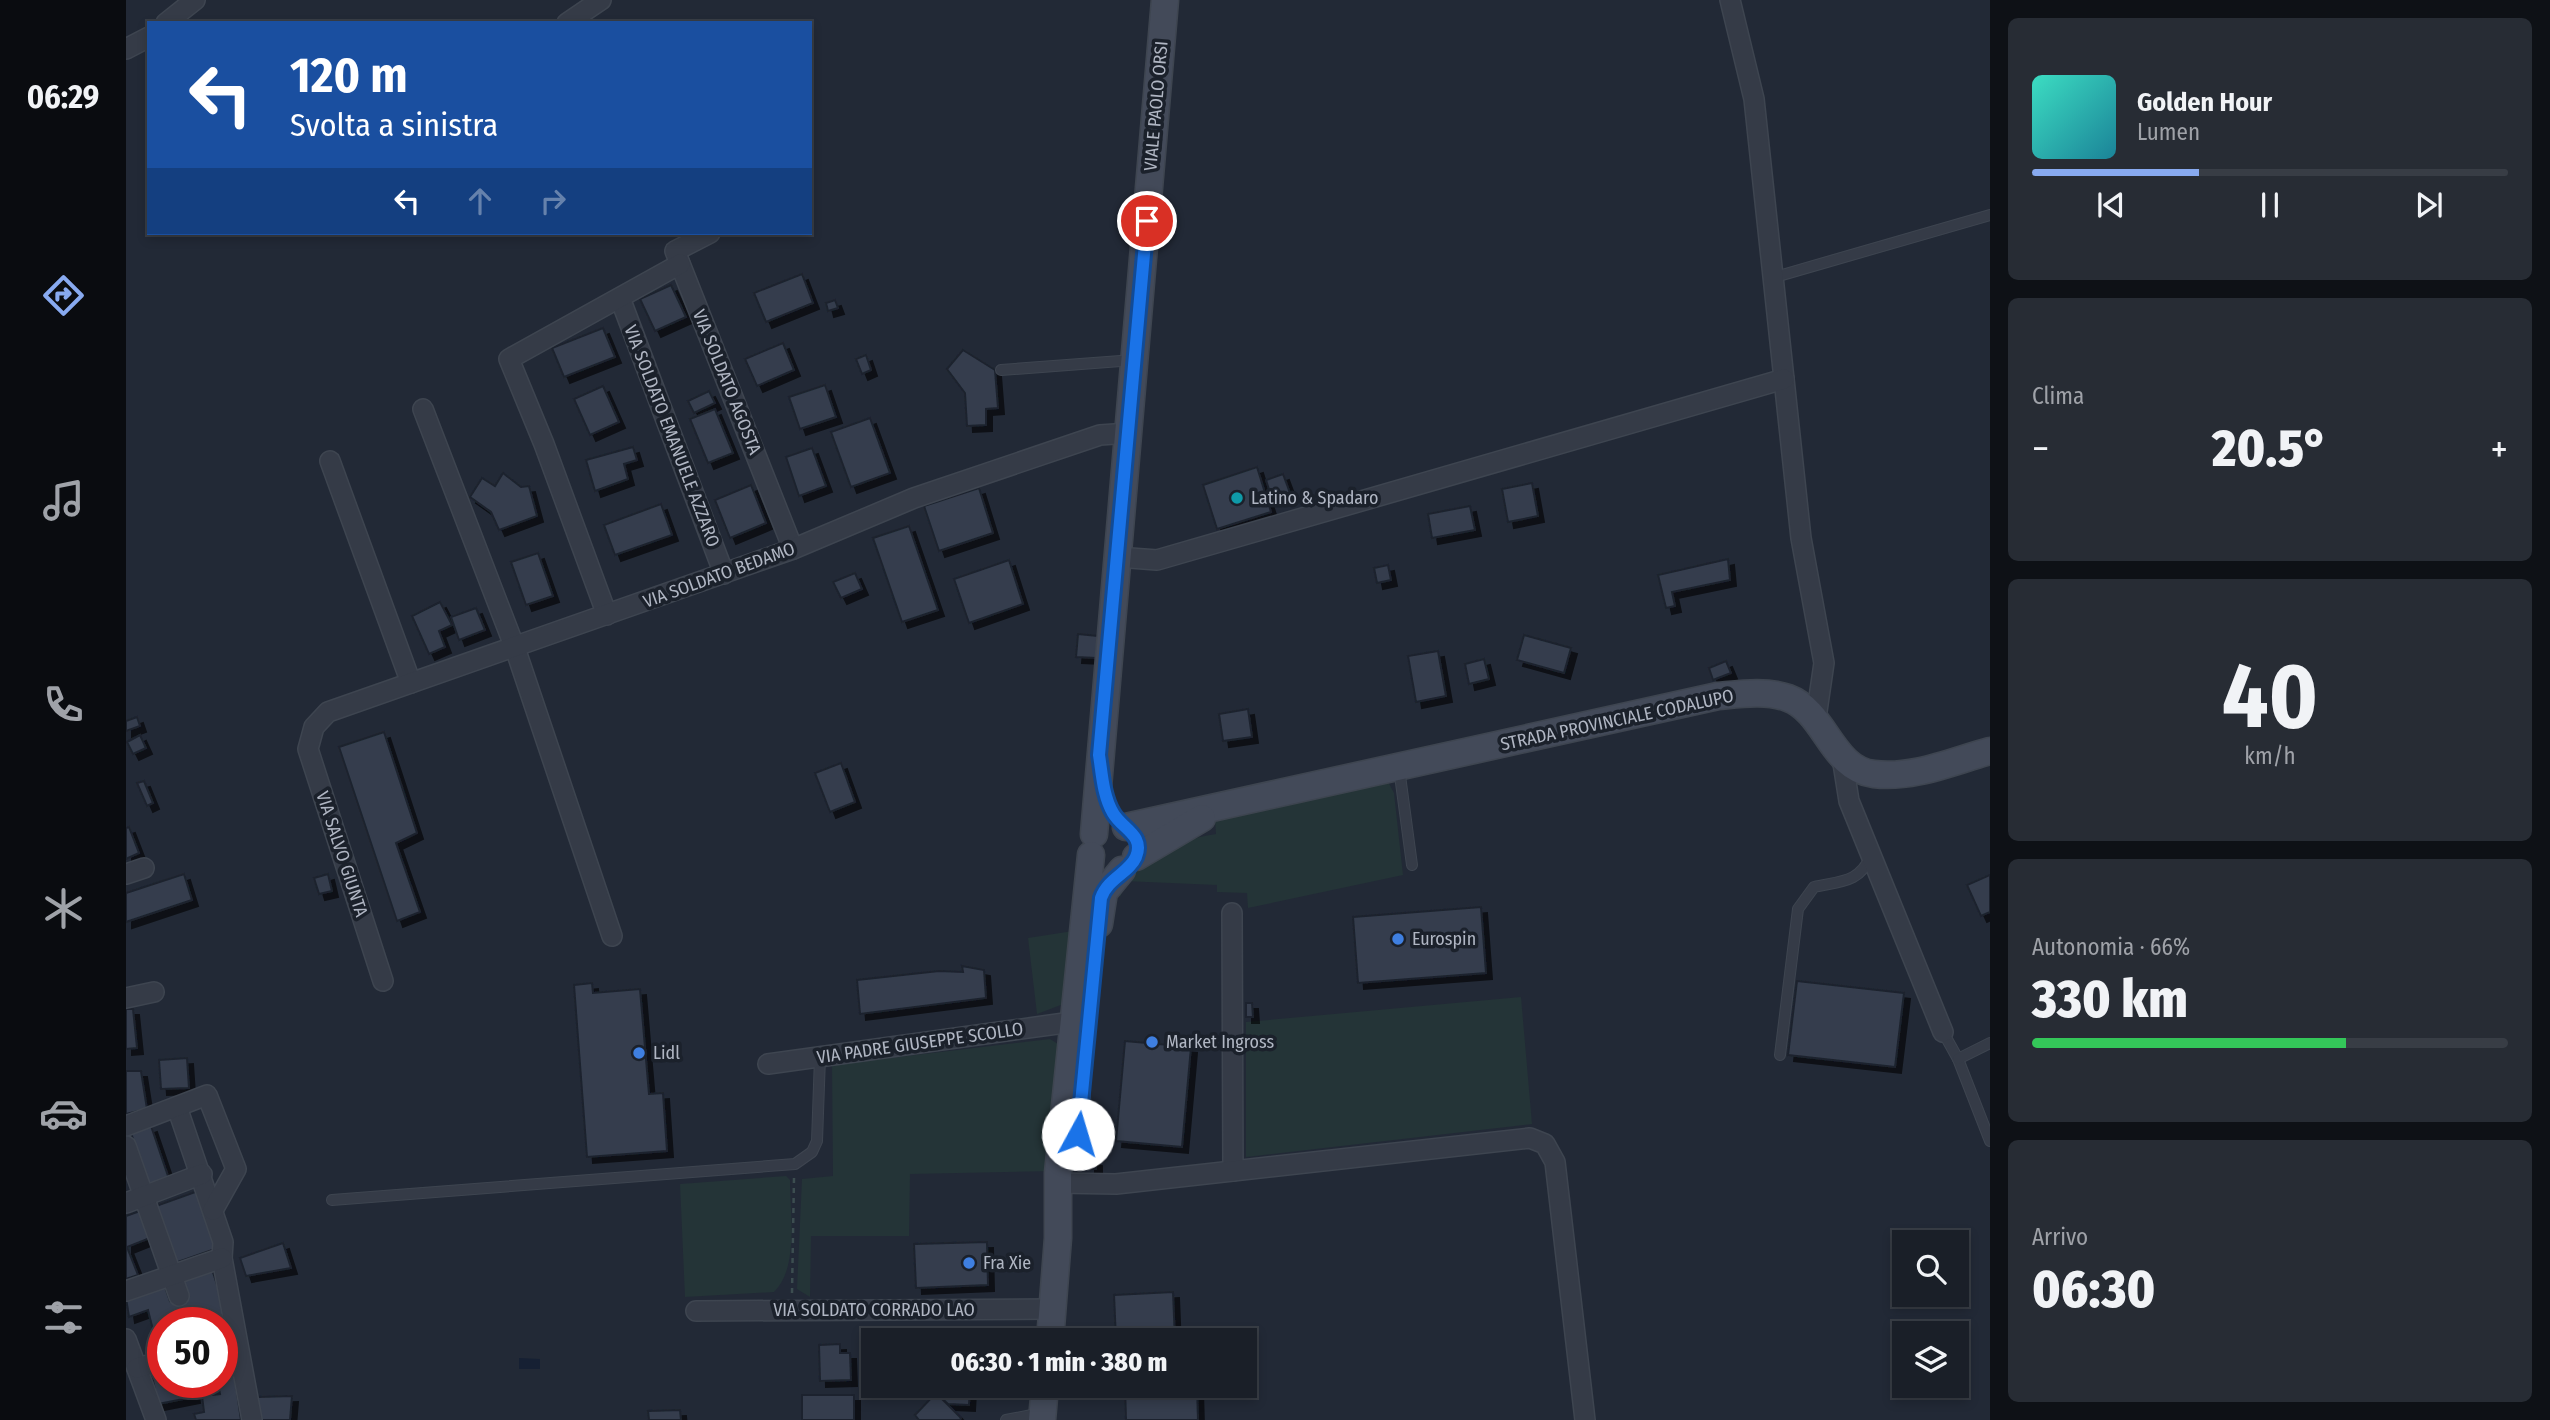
<!DOCTYPE html>
<html lang="it">
<meta charset="utf-8">
<style>
body{margin:0;font-family:"Fira Sans Condensed",sans-serif;background:#272c34;color:#f1f3f6;height:100vh;display:flex;flex-direction:column;font-size:26px;white-space:nowrap}
*{box-sizing:border-box;margin:0}
p{font-size:23px;color:#9fa2a8}
.icon{flex:none;width:38px;height:38px;fill:none;stroke:currentColor;stroke-width:2;stroke-linecap:round;stroke-linejoin:round}
.map{position:relative;flex:1;overflow:hidden}
.side{display:flex;flex-direction:column;gap:18px;padding:18px;background:#0e1116;width:560px}
.side>*{flex:none}
.hud{position:absolute;left:21px;top:21px;width:665px;height:214px;border-radius:0px;box-shadow:0 4px 10px #0003,0 0 0 2px #383d45;background:#1a4fa0;color:#fff;overflow:hidden}
.controls{position:absolute;left:1766px;top:1230px;display:grid;gap:14px}
.controls a{display:grid;place-items:center;width:77px;height:77px;border-radius:0px;background:#1a1f28;box-shadow:0 4px 10px #0003,0 0 0 2px #383d45;font-size:35px}
.speed{position:absolute;left:21px;top:1307px;display:flex;gap:14px;font-size:35px;font-weight:700;text-align:center}
.speed>*{display:grid;place-content:center;width:91px;height:91px;border-radius:50%;background:#1a1f28;box-shadow:0 4px 10px #0003,0 0 0 2px #383d45;line-height:1}
.speed .limit{border:10px solid #d22;background:#fff;color:#111}
.pin{position:absolute;display:grid;place-items:center;width:60px;height:60px;color:#fff;margin:-30px;border:4px solid #fff;border-radius:50%;box-shadow:0 2px 7px #0007}
.me{position:absolute;width:77px;margin:-38px;rotate:6deg;stroke-linejoin:round;filter:drop-shadow(0 0 5px #0008)}
.turn{display:flex;align-items:center;gap:24px;height:147px;padding:0 28px;font-size:32px}
.turn .icon{width:91px;height:91px;stroke-width:2.5}
.turn b{display:block;font-size:49px;line-height:60px}
.lanes{display:flex;align-items:center;height:66px;padding:0 28px;background:#0003;justify-content:center;gap:35px;direction:ltr}
.lanes .off{opacity:.35}
.big{font-size:52px;font-weight:800;line-height:1.1}
.side .widget{flex:1;display:flex;flex-direction:column;justify-content:center;gap:10px;min-width:0;padding:0 24px;border-radius:10px;background:#272c34}
.side .dial{align-items:center;gap:0}
.dial b{font-size:91px;line-height:1}
.song{display:flex;align-items:center;gap:21px}
.cover{width:84px;height:84px;border-radius:10px;background:linear-gradient(135deg,hsl(170 70% 55%),hsl(190 70% 35%))}
.played{height:7px;border-radius:4px;background:linear-gradient(90deg,#88aaf0 35%,#383d45 35%)}
.keys{display:flex;justify-content:space-around;direction:ltr}
.heat{display:flex;justify-content:space-between;align-items:center;font-size:38px;direction:ltr}
.charge{height:10px;border-radius:5px;background:linear-gradient(90deg,#34c759 66%,#383d45 0)}
.trip{position:absolute;left:735px;top:1328px;width:396px;height:70px;border-radius:0px;background:#1a1f28;box-shadow:0 4px 10px #0003,0 0 0 2px #383d45;font-weight:800;line-height:70px;text-align:center}
main{display:flex;flex:1;min-height:0}
.dock{display:flex;flex-direction:column;width:126px;justify-content:space-around;align-items:center;background:#0a0c10;color:#9fa2a8}
.dock .icon{width:49px;height:49px}
.dock .current{color:#88aaf0}
.dock b{font-size:32px;color:#f1f3f6}
.map>svg:first-child{display:block}
.green{fill:#243437}
.water{fill:#162033}
.building{fill:#343d4d;stroke:#1d232d;stroke-width:2;filter:url(#shadow)}
.lines{fill:none;stroke-linecap:round;stroke-linejoin:round}
.lane-casing{stroke:#3e4550;stroke-width:12}
.street-casing{stroke:#3e4550;stroke-width:22}
.secondary-casing{stroke:#3e4550;stroke-width:29}
.path{stroke:#3c4d50;stroke-width:2.5;stroke-dasharray:5 5;stroke-linecap:butt}
.lane{stroke:#353b47;stroke-width:10}
.street{stroke:#353b47;stroke-width:19}
.secondary{stroke:#434a59;stroke-width:26}
.route-casing{stroke:#114b97;stroke-width:18}
.route{stroke:#1a73e8;stroke-width:12}
.culture-dot{fill:#0f9aa8;stroke:#1b212b;stroke-width:2.5}
.shop-dot{fill:#3f7fe0;stroke:#1b212b;stroke-width:2.5}
.labels{text-anchor:middle;stroke-width:7;stroke-linejoin:round;paint-order:stroke}
.street-label{font-size:18px;fill:#b0b6c3;stroke:#1b212b}
.poi-label{font-size:18px;fill:#b0b6c3;stroke:#1b212b;text-anchor:start}
</style>
<main>
<nav class="dock">
<b>06:29</b>
<svg class="icon current" aria-label="directions" viewBox="0 0 24 24"><path d="M12 3l9 9-9 9-9-9zM9 14v-3h6M13 9l2 2-2 2"/></svg>
<svg class="icon" aria-label="music" viewBox="0 0 24 24"><path d="M9 18V5l10-2v13"/><circle cx="6" cy="18" r="3"/><circle cx="16" cy="16" r="3"/></svg>
<svg class="icon" aria-label="phone" viewBox="0 0 24 24"><path d="M5 4h4l2 5-3 2q2 4 5 5l2-3 5 2v4C11 20 4 13 5 4z"/></svg>
<svg class="icon" aria-label="climate" viewBox="0 0 24 24"><path d="M12 3v18M4 7l16 10M4 17L20 7"/></svg>
<svg class="icon" aria-label="car" viewBox="0 0 24 24"><path d="M5 17H2v-5l4-1 3-4h7l3 4 3 1v5h-3M9 17h6M6 11h13"/><circle cx="7" cy="17" r="2"/><circle cx="17" cy="17" r="2"/></svg>
<svg class="icon" aria-label="filters" viewBox="0 0 24 24"><path d="M4 7h16M4 17h16"/><circle cx="9" cy="7" r="2"/><circle cx="15" cy="17" r="2"/></svg>
</nav>
<div class="map">
<svg width="1864" height="1420" viewBox="0 0 1864 1420">
<defs>
<filter id="shadow"><feDropShadow dx="6" dy="6" stdDeviation="0" flood-color="#0009"/></filter>
</defs>
<rect width="100%" height="100%" fill="#222936"/>
<g class="green">
<path d="M1261,780L1268,793L1277,875L1122,908L1121,893L1091,892V885L998,881L995,896L983,895C1017,863 1042,841 1090,834L1089,819Z"/>
<path d="M947,931L940,1003L911,1014L902,938Z"/>
<path d="M1395,997L1406,1124L1120,1157V1022Z"/>
<path d="M924,1039L935,1046L928,1171L784,1174L783,1236H685L684,1297L671,1289L676,1179L707,1176L706,1065Z"/>
<path d="M660,1176L664,1180C664,1213 673,1268 648,1292L559,1297L554,1184Z"/>
</g>
<path class="water" d="M393,1358L414,1359V1369H393Z"/>
<g class="building">
<path d="M676,274L687,303L640,322L628,293Z"/>
<path d="M545,285L560,317L529,331L514,299Z"/>
<path d="M709,300L712,308L702,311L700,303Z"/>
<path d="M477,328L489,357L438,377L426,348Z"/>
<path d="M657,343L668,370L631,386L619,359Z"/>
<path d="M837,350L869,370L872,408L860,409V425L841,426L839,393L821,369Z"/>
<path d="M740,355L745,370L736,374L730,359Z"/>
<path d="M699,385L710,417L674,429L663,397Z"/>
<path d="M477,386L493,422L464,435L448,399Z"/>
<path d="M583,391L589,403L568,413L562,401Z"/>
<path d="M589,409L607,453L582,463L564,419Z"/>
<path d="M744,418L764,473L725,487L705,432Z"/>
<path d="M507,447L511,460L498,464L502,479L469,491L460,460Z"/>
<path d="M686,448L700,486L673,496L660,457Z"/>
<path d="M1131,467L1145,512L1091,529L1077,485Z"/>
<path d="M377,473L395,487L403,486L411,516L373,530L365,512L344,497L356,478L369,486Z"/>
<path d="M1157,474L1164,493L1146,499L1140,480Z"/>
<path d="M1406,483L1412,516L1382,522L1376,489Z"/>
<path d="M625,485L640,523L604,538L589,500Z"/>
<path d="M853,488L867,533L813,551L798,506Z"/>
<path d="M535,504L546,535L489,555L478,525Z"/>
<path d="M1344,506L1349,530L1306,538L1302,514Z"/>
<path d="M783,526L812,610L776,622L747,538Z"/>
<path d="M412,553L427,596L400,605L385,562Z"/>
<path d="M1602,559L1604,580L1546,592L1549,606L1540,608L1532,575Z"/>
<path d="M883,560L897,604L843,623L828,579Z"/>
<path d="M1262,565L1265,580L1251,583L1248,568Z"/>
<path d="M729,573L736,589L715,598L707,582Z"/>
<path d="M314,602L326,625L313,631L319,647L303,654L286,616Z"/>
<path d="M350,608L359,630L333,640L325,617Z"/>
<path d="M952,634L972,636L970,658L950,657Z"/>
<path d="M1398,635L1445,648L1438,673L1391,660Z"/>
<path d="M1312,651L1320,696L1290,702L1282,656Z"/>
<path d="M1358,659L1363,679L1343,684L1339,664Z"/>
<path d="M1600,661L1605,673L1587,680L1583,668Z"/>
<path d="M1122,709L1126,737L1097,741L1093,714Z"/>
<path d="M11,717L14,726L0,731V721Z"/>
<path d="M258,732L291,833L270,843L294,912L271,921L213,747Z"/>
<path d="M14,735L20,748L7,754L1,742Z"/>
<path d="M715,763L729,802L704,812L689,773Z"/>
<path d="M18,781L27,803L21,806L11,783Z"/>
<path d="M3,827L13,853L0,859V828Z"/>
<path d="M58,874L66,900L0,922V893Z"/>
<path d="M202,874L206,891L193,894L188,878Z"/>
<path d="M1864,875V912L1855,916L1841,885Z"/>
<path d="M1355,907L1360,973L1232,983L1227,917Z"/>
<path d="M836,966L858,970L860,998L734,1014L731,980L813,971L837,972Z"/>
<path d="M1671,981L1778,993L1769,1067L1662,1055Z"/>
<path d="M466,983L467,993L514,989L523,1094L537,1093L541,1151L461,1157L448,985Z"/>
<path d="M1120,1003H1126L1127,1017H1120Z"/>
<path d="M0,1009H7L11,1048L0,1049Z"/>
<path d="M999,1041L1065,1047L1056,1147L990,1141Z"/>
<path d="M61,1058L63,1088L35,1089L33,1060Z"/>
<path d="M0,1071H15L21,1109L0,1114Z"/>
<path d="M25,1126L43,1179L23,1186L5,1133Z"/>
<path d="M963,1159L970,1160V1169H963Z"/>
<path d="M72,1191L92,1248L49,1263L30,1206Z"/>
<path d="M14,1211L24,1238L1,1247L12,1275L0,1279V1216Z"/>
<path d="M861,1242L862,1285L790,1288L788,1244Z"/>
<path d="M157,1243L165,1268L120,1276L114,1258Z"/>
<path d="M85,1266L94,1294L99,1336L96,1337V1323H37V1336L29,1338L22,1310L3,1317L0,1298L38,1284L44,1301L60,1296L56,1277Z"/>
<path d="M1047,1292L1049,1340H990L988,1295Z"/>
<path d="M832,1328V1340H786L785,1330Z"/>
<path d="M714,1344V1353H724L725,1380L694,1381L693,1345Z"/>
<path d="M106,1357L115,1420H70L68,1414L78,1412L76,1396L94,1394L92,1382H96V1358Z"/>
<path d="M37,1373V1382H66L68,1397L32,1404L26,1376Z"/>
<path d="M844,1386L843,1405L822,1404L810,1393L812,1388Z"/>
<path d="M999,1386H1071L1072,1420H1000Z"/>
<path d="M810,1393L835,1418L834,1420H793L789,1415Z"/>
<rect x="676" y="1395" width="52" height="25"/>
<path d="M166,1396L164,1420H133L131,1397Z"/>
<path d="M554,1410L555,1420H523L522,1411Z"/>
</g>
<g class="lines">
<g class="lane-casing">
<g id="lane">
<path d="M1649,277L1864,215"/>
<path d="M875,370L1008,360"/>
<path d="M1273,768L1286,865"/>
<path d="M1817,1032L1832,1059L1864,1141"/>
<path d="M1654,1055L1672,909L1688,887C1715,881 1733,883 1745,856"/>
<path d="M1832,1059L1864,1043"/>
<path d="M206,1200L669,1164L686,1152L691,1141L694,1057"/>
<path d="M880,1420L916,1413"/>
</g>
</g>
<g class="street-casing">
<g id="street">
<path d="M1604,0L1628,99L1675,538L1698,663L1690,718"/>
<path d="M40,23L69,0"/>
<path d="M441,23L475,0"/>
<path d="M0,49L23,37"/>
<path d="M584,233L549,251L667,549"/>
<path d="M494,298L598,574"/>
<path d="M297,409L389,648L486,936"/>
<path d="M204,461L285,683"/>
<path d="M991,557L1031,560L1658,379"/>
<path d="M481,615L418,444L383,359L554,264"/>
<path d="M1716,757L1723,801L1817,1032"/>
<path d="M0,874L18,868"/>
<path d="M1106,913L1107,1171"/>
<path d="M257,981L182,749L188,727L202,712L667,549L788,498L974,435L1003,433"/>
<path d="M0,998L28,992"/>
<path d="M642,1064L946,1022"/>
<path d="M952,1072L955,1109"/>
<path d="M51,1107L97,1242L96,1258L126,1420"/>
<path d="M0,1126L81,1095L110,1169L87,1210"/>
<path d="M0,1146L53,1296"/>
<path d="M932,1183L990,1184L1404,1138L1419,1144L1429,1162L1459,1420"/>
<path d="M0,1203L76,1174"/>
<path d="M0,1291L96,1258"/>
<path d="M570,1311L926,1309"/>
<path d="M0,1339L30,1420"/>
<path d="M11,1368L37,1361"/>
</g>
</g>
<g class="secondary-casing">
<g id="secondary">
<path d="M1000,827L1592,696C1614,694 1640,690 1662,698C1700,712 1705,769 1748,774C1787,779 1827,761 1864,751"/>
<path d="M968,834L1039,0"/>
<path d="M1010,857L1076,818"/>
<path d="M973,924L978,892L996,870"/>
<path d="M924,1340L932,1238V1173L965,855"/>
<path d="M916,1420L919,1386"/>
</g>
</g>
<path class="path" d="M666,1293L668,1178"/>
<use href="#lane" class="lane"/>
<use href="#street" class="street"/>
<use href="#secondary" class="secondary"/>
</g>
<g class="lines">
<g class="route-casing">
<path id="route" d="M952,1134L975,898C982,878 1003,873 1010,857C1019,835 996,829 987,813C977,796 976,774 973,755L1021,221"/>
</g>
<use href="#route" class="route"/>
</g>
<circle class="culture-dot" cx="1111" cy="498" r="7"/>
<g class="shop-dot">
<circle cx="1272" cy="939" r="7"/>
<circle cx="1026" cy="1042" r="7"/>
<circle cx="513" cy="1053" r="7"/>
<circle cx="843" cy="1263" r="7"/>
</g>
<g class="labels">
<g class="street-label">
<text transform="translate(1030 106) rotate(-85)" y="6">VIALE PAOLO ORSI</text>
<text transform="translate(601 382) rotate(68)" y="6">VIA SOLDATO AGOSTA</text>
<text transform="translate(546 436) rotate(69)" y="6">VIA SOLDATO EMANUELE AZZARO</text>
<text transform="translate(593 575) rotate(-20)" y="6">VIA SOLDATO BEDAMO</text>
<text transform="translate(1491 720) rotate(-12)" y="6">STRADA PROVINCIALE CODALUPO</text>
<text transform="translate(216 854) rotate(72)" y="6">VIA SALVO GIUNTA</text>
<text transform="translate(794 1043) rotate(-8)" y="6">VIA PADRE GIUSEPPE SCOLLO</text>
<text x="748" y="1316">VIA SOLDATO CORRADO LAO</text>
</g>
<g class="poi-label">
<text x="1125" y="504">Latino &amp; Spadaro</text>
<text x="1286" y="945">Eurospin</text>
<text x="1040" y="1048">Market Ingross</text>
<text x="527" y="1059">Lidl</text>
<text x="857" y="1269">Fra Xie</text>
</g>
</g>
</svg>
<div class="controls">
<a><svg class="icon" aria-label="search" viewBox="0 0 24 24"><circle cx="10" cy="10" r="6"/><path d="M15 15l6 6"/></svg></a>
<a><svg class="icon" aria-label="layers" viewBox="0 0 24 24"><path d="M12 4l9 5-9 5-9-5zM3 14l9 5 9-5"/></svg></a>
</div>
<div class="speed"><div class="limit">50</div></div>
<div class="pin" style="left:1021px;top:221px;background:#d93025"><svg class="icon" aria-label="arrive" viewBox="0 0 24 24"><path d="M6 21V4h12l-3 4 3 4H6"/></svg></div>
<svg class="me" style="left:952px;top:1134px" viewBox="-20 -20 40 40"><circle r="19" fill="#fff"/><path d="M0-13L10 11 0 6-10 11z" fill="#1a73e8"/></svg>
<div class="trip">06:30 · 1 min · 380 m</div>
<div class="hud">
<div class="turn"><svg class="icon" aria-label="left" viewBox="0 0 24 24"><path d="M17 20v-9H6M10 6l-5 5 5 5"/></svg><div><b>120 m</b>Svolta a sinistra</div></div>
<div class="lanes"><svg class="icon" aria-label="left" viewBox="0 0 24 24"><path d="M17 20v-9H6M10 6l-5 5 5 5"/></svg><svg class="icon off" aria-label="ahead" viewBox="0 0 24 24"><path d="M12 20V5M6 11l6-6 6 6"/></svg><svg class="icon off" aria-label="right" viewBox="0 0 24 24"><path d="M7 20v-9h11M14 6l5 5-5 5"/></svg></div>
</div>
</div>
<section class="side">
<div class="widget">
<div class="song"><i class="cover"></i><div><b>Golden Hour</b><p>Lumen</p></div></div>
<div class="played"></div>
<div class="keys"><svg class="icon" aria-label="previous" viewBox="0 0 24 24"><path d="M18 5L8 12l10 7zM5 5v14"/></svg><svg class="icon" aria-label="pause" viewBox="0 0 24 24"><path d="M8 5v14M16 5v14"/></svg><svg class="icon" aria-label="next" viewBox="0 0 24 24"><path d="M6 5l10 7-10 7zM19 5v14"/></svg></div>
</div>
<div class="widget"><p>Clima</p>
<div class="heat"><a>−</a><b class="big">20.5°</b><a>+</a></div>
</div>
<div class="widget dial"><b>40</b><p>km/h</p></div>
<div class="widget"><p>Autonomia · 66%</p><b class="big">330 km</b><div class="charge"></div></div>
<div class="widget"><p>Arrivo</p><b class="big">06:30</b></div>
</section>
</main>
